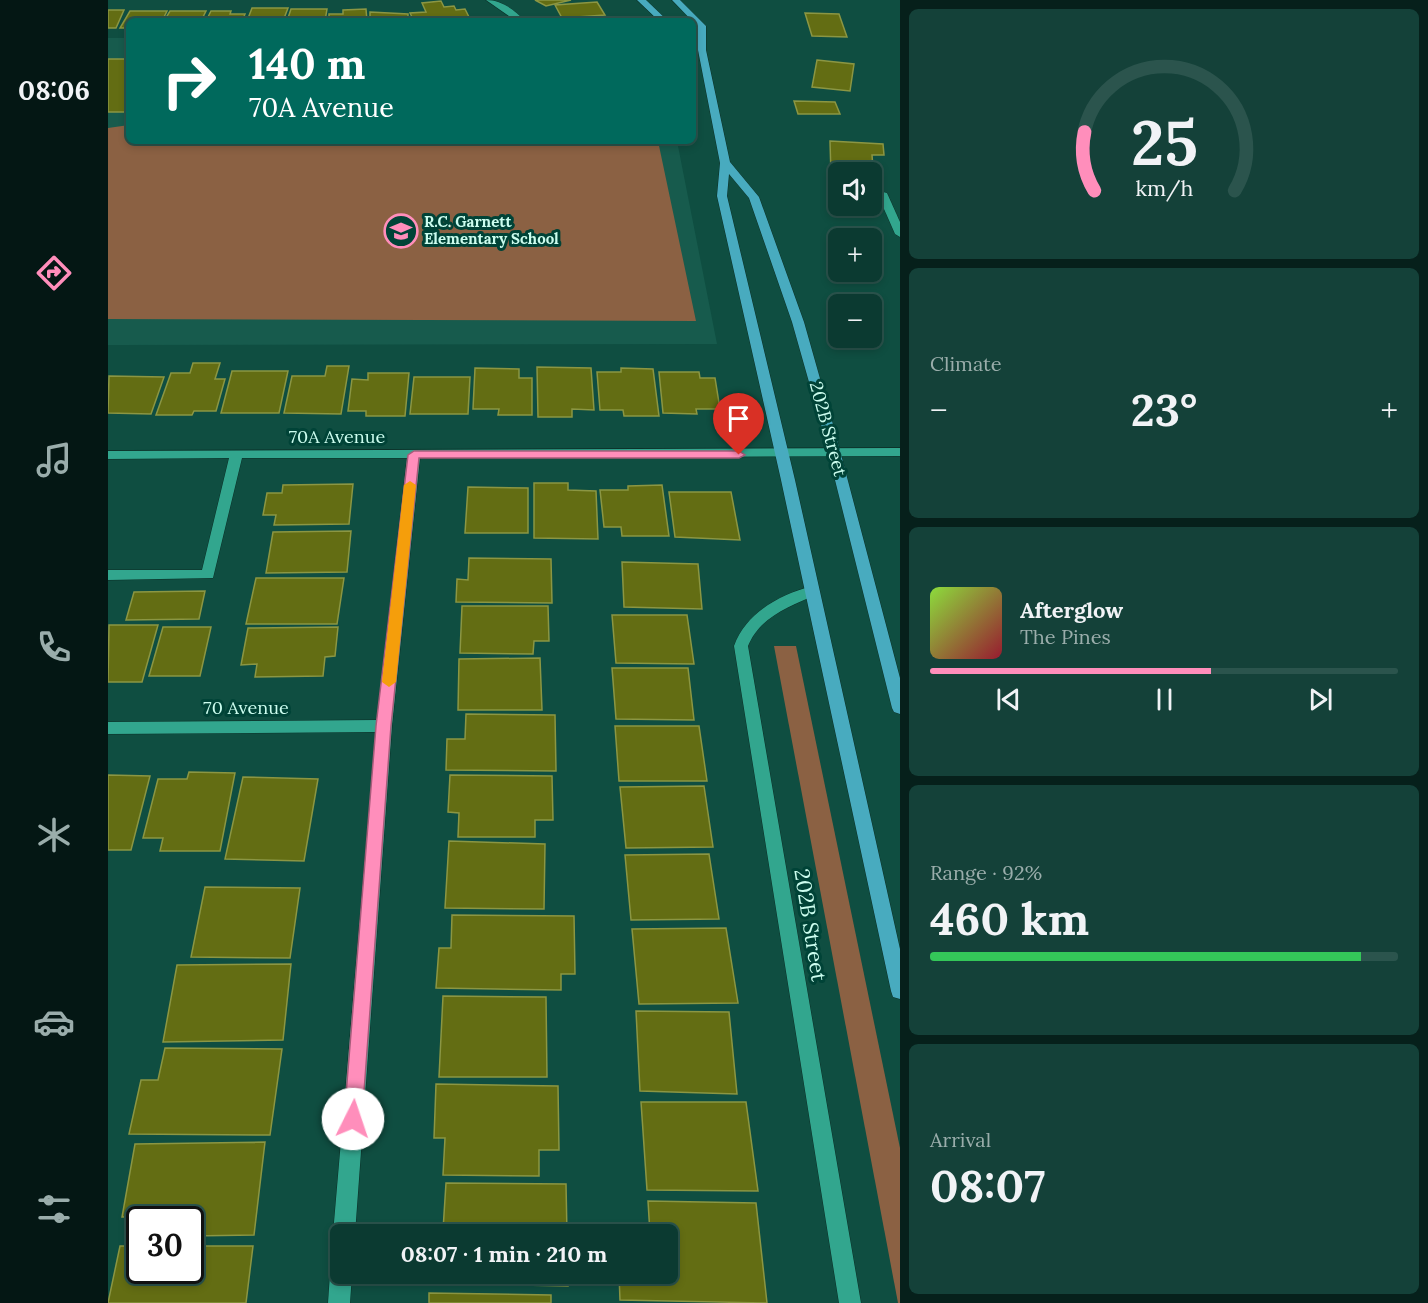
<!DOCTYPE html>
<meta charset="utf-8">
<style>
body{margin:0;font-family:Lora,serif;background:#144139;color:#f1f3f6;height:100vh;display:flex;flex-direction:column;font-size:22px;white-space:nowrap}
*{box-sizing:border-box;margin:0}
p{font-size:20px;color:#9aadab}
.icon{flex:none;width:33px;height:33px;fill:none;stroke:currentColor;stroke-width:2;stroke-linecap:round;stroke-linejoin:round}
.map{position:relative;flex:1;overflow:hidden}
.side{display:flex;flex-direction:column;gap:9px;padding:9px;background:#06201b;width:528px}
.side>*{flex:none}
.top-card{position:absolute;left:18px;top:18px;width:570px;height:126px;border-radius:9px;box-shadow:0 3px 9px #0003,0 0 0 2px #2b544d;background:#00695c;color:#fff;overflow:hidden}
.controls{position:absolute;left:720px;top:162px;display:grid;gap:12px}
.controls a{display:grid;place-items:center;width:54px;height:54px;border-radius:9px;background:#0b3a31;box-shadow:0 3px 9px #0003,0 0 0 2px #2b544d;font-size:30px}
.speed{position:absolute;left:18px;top:1206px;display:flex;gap:12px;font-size:30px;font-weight:700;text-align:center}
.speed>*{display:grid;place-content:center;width:78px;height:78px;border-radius:50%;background:#0b3a31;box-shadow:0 3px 9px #0003,0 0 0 2px #2b544d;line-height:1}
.speed .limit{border:3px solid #111;border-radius:9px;background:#fff;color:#111}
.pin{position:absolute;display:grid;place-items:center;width:51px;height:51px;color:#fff;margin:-62px -26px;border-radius:50% 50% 50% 0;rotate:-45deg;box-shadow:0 0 6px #0007}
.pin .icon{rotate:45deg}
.me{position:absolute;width:66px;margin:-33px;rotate:4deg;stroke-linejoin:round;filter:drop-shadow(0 0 4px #0008)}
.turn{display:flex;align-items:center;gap:21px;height:126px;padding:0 24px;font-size:27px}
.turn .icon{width:78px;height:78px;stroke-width:2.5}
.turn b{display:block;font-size:42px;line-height:51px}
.big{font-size:45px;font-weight:700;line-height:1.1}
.side .tile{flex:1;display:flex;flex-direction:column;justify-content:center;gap:9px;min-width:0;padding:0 21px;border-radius:9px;background:#144139}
.side .dial{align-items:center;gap:0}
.dial svg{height:156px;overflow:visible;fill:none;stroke:#2b544d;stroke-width:7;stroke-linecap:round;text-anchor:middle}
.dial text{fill:#f1f3f6;stroke:none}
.song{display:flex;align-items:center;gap:18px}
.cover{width:72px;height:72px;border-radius:9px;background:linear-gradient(135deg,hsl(90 70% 55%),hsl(350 70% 35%))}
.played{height:6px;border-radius:3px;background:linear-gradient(90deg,#ff8ebb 60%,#2b544d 60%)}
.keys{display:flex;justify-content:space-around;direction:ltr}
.heat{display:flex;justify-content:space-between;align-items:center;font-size:33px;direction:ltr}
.charge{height:9px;border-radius:4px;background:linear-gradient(90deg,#34c759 92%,#2b544d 0)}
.trip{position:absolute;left:222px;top:1224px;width:348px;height:60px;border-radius:9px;background:#0b3a31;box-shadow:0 3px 9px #0003,0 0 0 2px #2b544d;font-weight:700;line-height:60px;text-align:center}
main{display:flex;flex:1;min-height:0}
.tab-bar{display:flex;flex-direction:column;width:108px;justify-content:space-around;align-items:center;background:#041714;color:#9aadab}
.tab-bar .icon{width:42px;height:42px}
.tab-bar .active{color:#ff8ebb}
.tab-bar b{font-size:27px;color:#f1f3f6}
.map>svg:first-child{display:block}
.built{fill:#175b4d}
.green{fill:#8b6143}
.building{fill:#636d13;stroke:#8b9643;stroke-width:1.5}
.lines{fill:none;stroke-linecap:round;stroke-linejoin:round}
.minor-casing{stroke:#0c3028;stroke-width:1}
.major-casing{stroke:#0c3028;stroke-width:1}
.minor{fill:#32a68e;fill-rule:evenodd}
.major{fill:#48abbf;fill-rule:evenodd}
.route{fill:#ff8ebb;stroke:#a65c7a;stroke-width:1.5}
.slow{fill:#f59e0b}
.labels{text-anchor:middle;stroke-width:6;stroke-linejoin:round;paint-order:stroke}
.far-poi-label{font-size:15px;font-weight:bold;fill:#ccfdef;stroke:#004337;text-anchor:start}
.street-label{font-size:18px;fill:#ccfdef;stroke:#004337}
.near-street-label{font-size:21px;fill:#ccfdef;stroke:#004337}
</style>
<main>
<nav class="tab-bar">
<b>08:06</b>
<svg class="icon active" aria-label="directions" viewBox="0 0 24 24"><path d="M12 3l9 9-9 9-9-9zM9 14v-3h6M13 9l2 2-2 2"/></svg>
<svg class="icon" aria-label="music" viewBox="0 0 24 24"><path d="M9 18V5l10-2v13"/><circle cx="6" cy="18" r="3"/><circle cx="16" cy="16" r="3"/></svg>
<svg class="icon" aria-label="phone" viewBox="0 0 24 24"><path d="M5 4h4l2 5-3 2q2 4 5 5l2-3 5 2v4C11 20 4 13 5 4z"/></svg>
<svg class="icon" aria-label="climate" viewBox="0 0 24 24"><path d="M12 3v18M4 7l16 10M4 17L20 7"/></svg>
<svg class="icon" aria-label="car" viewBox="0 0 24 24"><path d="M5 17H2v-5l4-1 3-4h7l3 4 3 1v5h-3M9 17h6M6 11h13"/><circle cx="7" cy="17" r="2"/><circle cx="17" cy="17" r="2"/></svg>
<svg class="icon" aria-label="filters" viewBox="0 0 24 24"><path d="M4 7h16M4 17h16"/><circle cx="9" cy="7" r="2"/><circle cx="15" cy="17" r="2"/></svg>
</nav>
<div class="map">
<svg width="792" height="1303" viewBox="0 0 792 1303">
<rect width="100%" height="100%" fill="#0f4e41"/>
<path class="built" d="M0,38H21V141H569L609,344L0,345Z"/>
<g class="green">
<path d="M21,125V141H550L588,321L0,319V128Z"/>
<path d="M666,646H688L792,1148V1303H790Z"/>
</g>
<g class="building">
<path d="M427,0H463L438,6Z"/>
<path d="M333,1L336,7L346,6L348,10L357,9L361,17L306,21L302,13L318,12L314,3Z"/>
<path d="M489,2L497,15L454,18L447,5Z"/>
<path d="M144,8H180L175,21H139Z"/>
<path d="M183,9H219L217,21H179Z"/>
<path d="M258,9L259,21H221V14H235V10Z"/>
<path d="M0,10H16L8,28H0Z"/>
<path d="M22,11H59L54,21H21V28H12Z"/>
<path d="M62,11H98L93,21H56Z"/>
<path d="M103,11H123L122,14H137L134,21H98Z"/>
<path d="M262,12L300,14V21H262Z"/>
<path d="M697,13L731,14L739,37L704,36Z"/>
<rect x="0" y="59" width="21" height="53"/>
<path d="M709,60L746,64L742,91L704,87Z"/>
<path d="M686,101L727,102L732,114H690Z"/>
<path d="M722,141L775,144L776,155H764L765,168H756V172H730V176L723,175Z"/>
<path d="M85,363H112L107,379H117L108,411H86L84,415H48L63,373H82Z"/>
<path d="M219,366H241L233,414L176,413L184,376H217Z"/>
<path d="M429,367L483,368L486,410L464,409V417H430Z"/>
<path d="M367,368L411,369V378H424V415H390L391,409H365Z"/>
<path d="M513,368L545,369L551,416H516L515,410H492L489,372H513Z"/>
<path d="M124,371H180L171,413H113Z"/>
<path d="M551,372H591L592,378H607L612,409H588L589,414L555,413Z"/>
<path d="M260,373H301L297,416H258V411H240L244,379L260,380Z"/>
<path d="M1,376L56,377L43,414L0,413Z"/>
<path d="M306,377H362L360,414H302Z"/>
<path d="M426,483H460V490L488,491L490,539L426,538Z"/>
<path d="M245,484L241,524L166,525L168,515H155L159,493H174L175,485Z"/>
<path d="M554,485L561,536H514L513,527H496L492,490H520V486Z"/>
<path d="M360,487L420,488V533H357Z"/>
<path d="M561,492H623L632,540L567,537Z"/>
<path d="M243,531L239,572L158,573L165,532Z"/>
<path d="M361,558L443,559L444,603L348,602L349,579L360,580Z"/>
<path d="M514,562L590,564L594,609L516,607Z"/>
<path d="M148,578H236L229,624H138Z"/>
<path d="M97,591L91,619L18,620L26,592Z"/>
<path d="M354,606H440L441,641H426L425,654L352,653Z"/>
<path d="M504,615H579L586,664L508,663Z"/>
<path d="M1,625H50L34,682H0Z"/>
<path d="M55,627H103L92,676H41Z"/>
<path d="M230,627L227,656L217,657L215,676L147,677L149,664L133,665L140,628Z"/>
<path d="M432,658L434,710H350L351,659Z"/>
<path d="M504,668H580L586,720L508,719Z"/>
<path d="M358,714L447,715L448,771L338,770L339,739H357Z"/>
<path d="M507,726H591L599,781H511Z"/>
<path d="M81,772L127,773L112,851H52L55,838H35L50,779H79Z"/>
<path d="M0,775L42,776L23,850H0Z"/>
<path d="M342,775L444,776L445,820H427V837H350L351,813L340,812Z"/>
<path d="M135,777L210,779L196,861L117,859Z"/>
<path d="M596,786L605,847L518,848L512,787Z"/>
<path d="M341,841L437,844L436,909L337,908Z"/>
<path d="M601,854L611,919L523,920L517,855Z"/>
<path d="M97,887L192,888L182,958L83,957Z"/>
<path d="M344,915L466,916L467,974H453V990L328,988L331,948H343Z"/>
<path d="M618,928L630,1003L531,1004L524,929Z"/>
<path d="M183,964L175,1040L55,1042L69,965Z"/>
<path d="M335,996L438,997L439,1077H331Z"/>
<path d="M528,1011L621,1012L629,1094L532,1091Z"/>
<path d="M57,1048L174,1049L162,1135L21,1134L33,1080H50Z"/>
<path d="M328,1084L450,1086L451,1150H431V1176L335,1175L337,1138H326Z"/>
<path d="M533,1102H638L650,1191L539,1190Z"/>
<path d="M157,1142L146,1235L82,1236V1220H32V1237H27L31,1217H14L27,1144Z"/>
<path d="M338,1183L458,1184L459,1234H319V1229L335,1230Z"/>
<path d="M540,1201L648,1203L659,1303L512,1300L511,1274H560V1234H542Z"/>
<path d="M12,1246H32V1270H82V1246H145L138,1303H0Z"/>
<path d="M317,1274H459L460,1286L316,1283Z"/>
<path d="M321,1293L443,1295V1303H321Z"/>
</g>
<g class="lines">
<g class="minor-casing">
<g id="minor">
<path d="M378,0C394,0 406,10 417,21H408Z"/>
<path d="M771,191L779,193L792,222V237L787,234L769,193Z"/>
<path d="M792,448V456L312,458L284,726L247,1234H232V1243L228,1242L225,1234L268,732L0,734V722L269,720L299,458H134L105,578L0,580V570H94L121,458L0,459V451Z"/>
<path d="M704,586L709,588L711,591L709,594C682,607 652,616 640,646L753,1303H731L626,646C638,613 671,595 704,586Z"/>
<path d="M232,1263V1274H244L242,1303H220L222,1274L225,1266Z"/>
</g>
</g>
<g class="major-casing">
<g id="major">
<path d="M529,0H538L560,21H551Z"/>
<path d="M564,0H572L598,26V50L622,162L651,197L696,322L726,428L792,678V714L786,712L784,708L714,428L684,322L641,198L621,174L619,196L687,480L792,949V999L785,997L783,991L673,480L609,196L612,163L590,50V27Z"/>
</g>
</g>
<use href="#minor" class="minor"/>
<use href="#major" class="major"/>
</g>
<path class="route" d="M306,451H631L637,455L631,458H311L283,726L254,1119L252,1125L245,1128L239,1125L236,1119L268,726L300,455Z"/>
<path class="slow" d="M302,481L308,485L288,682L281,687L274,682L296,485Z"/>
<defs>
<g id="school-ring" transform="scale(1.725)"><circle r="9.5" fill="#004337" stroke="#ff8ebb" stroke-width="1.5"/><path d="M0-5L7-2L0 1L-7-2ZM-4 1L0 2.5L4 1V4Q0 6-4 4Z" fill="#ff8ebb"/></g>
</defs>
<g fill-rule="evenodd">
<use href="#school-ring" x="293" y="231"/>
</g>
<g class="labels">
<g class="far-poi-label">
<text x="316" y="227">R.C. Garnett<tspan x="316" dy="17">Elementary School</tspan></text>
</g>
<g class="street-label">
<text transform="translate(720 429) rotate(75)" y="6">202B Street</text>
<text x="229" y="443">70A Avenue</text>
<text x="138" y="714">70 Avenue</text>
</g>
<g class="near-street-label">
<text transform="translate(702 925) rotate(81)" y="7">202B Street</text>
</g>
</g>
</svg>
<div class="controls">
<a><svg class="icon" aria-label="sound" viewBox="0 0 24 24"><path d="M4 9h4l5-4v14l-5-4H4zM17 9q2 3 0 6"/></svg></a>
<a>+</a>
<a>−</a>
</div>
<div class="speed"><div class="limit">30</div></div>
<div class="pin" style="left:631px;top:455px;background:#d93025"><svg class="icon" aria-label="arrive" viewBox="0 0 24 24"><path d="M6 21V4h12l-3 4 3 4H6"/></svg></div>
<svg class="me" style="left:245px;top:1119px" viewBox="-20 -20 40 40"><circle r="19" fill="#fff"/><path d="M0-13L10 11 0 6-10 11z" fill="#ff8ebb"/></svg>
<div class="trip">08:07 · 1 min · 210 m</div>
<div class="top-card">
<div class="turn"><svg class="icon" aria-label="right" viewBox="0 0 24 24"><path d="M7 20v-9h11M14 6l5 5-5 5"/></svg><div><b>140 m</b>70A Avenue</div></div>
</div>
</div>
<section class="side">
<div class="tile dial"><svg viewBox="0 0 100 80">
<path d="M14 69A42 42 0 1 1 86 69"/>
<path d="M14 69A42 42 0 0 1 9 39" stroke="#ff8ebb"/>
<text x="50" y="56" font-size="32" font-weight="700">25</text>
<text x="50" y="72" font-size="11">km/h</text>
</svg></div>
<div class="tile"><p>Climate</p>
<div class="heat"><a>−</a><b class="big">23°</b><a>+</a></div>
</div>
<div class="tile">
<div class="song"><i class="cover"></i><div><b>Afterglow</b><p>The Pines</p></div></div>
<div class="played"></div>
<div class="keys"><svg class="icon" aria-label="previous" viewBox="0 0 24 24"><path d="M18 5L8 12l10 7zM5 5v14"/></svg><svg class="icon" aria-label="pause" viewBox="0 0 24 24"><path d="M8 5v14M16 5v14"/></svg><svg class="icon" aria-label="next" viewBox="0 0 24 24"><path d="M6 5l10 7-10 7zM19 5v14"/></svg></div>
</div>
<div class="tile"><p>Range · 92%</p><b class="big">460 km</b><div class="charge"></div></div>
<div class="tile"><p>Arrival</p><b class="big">08:07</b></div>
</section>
</main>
